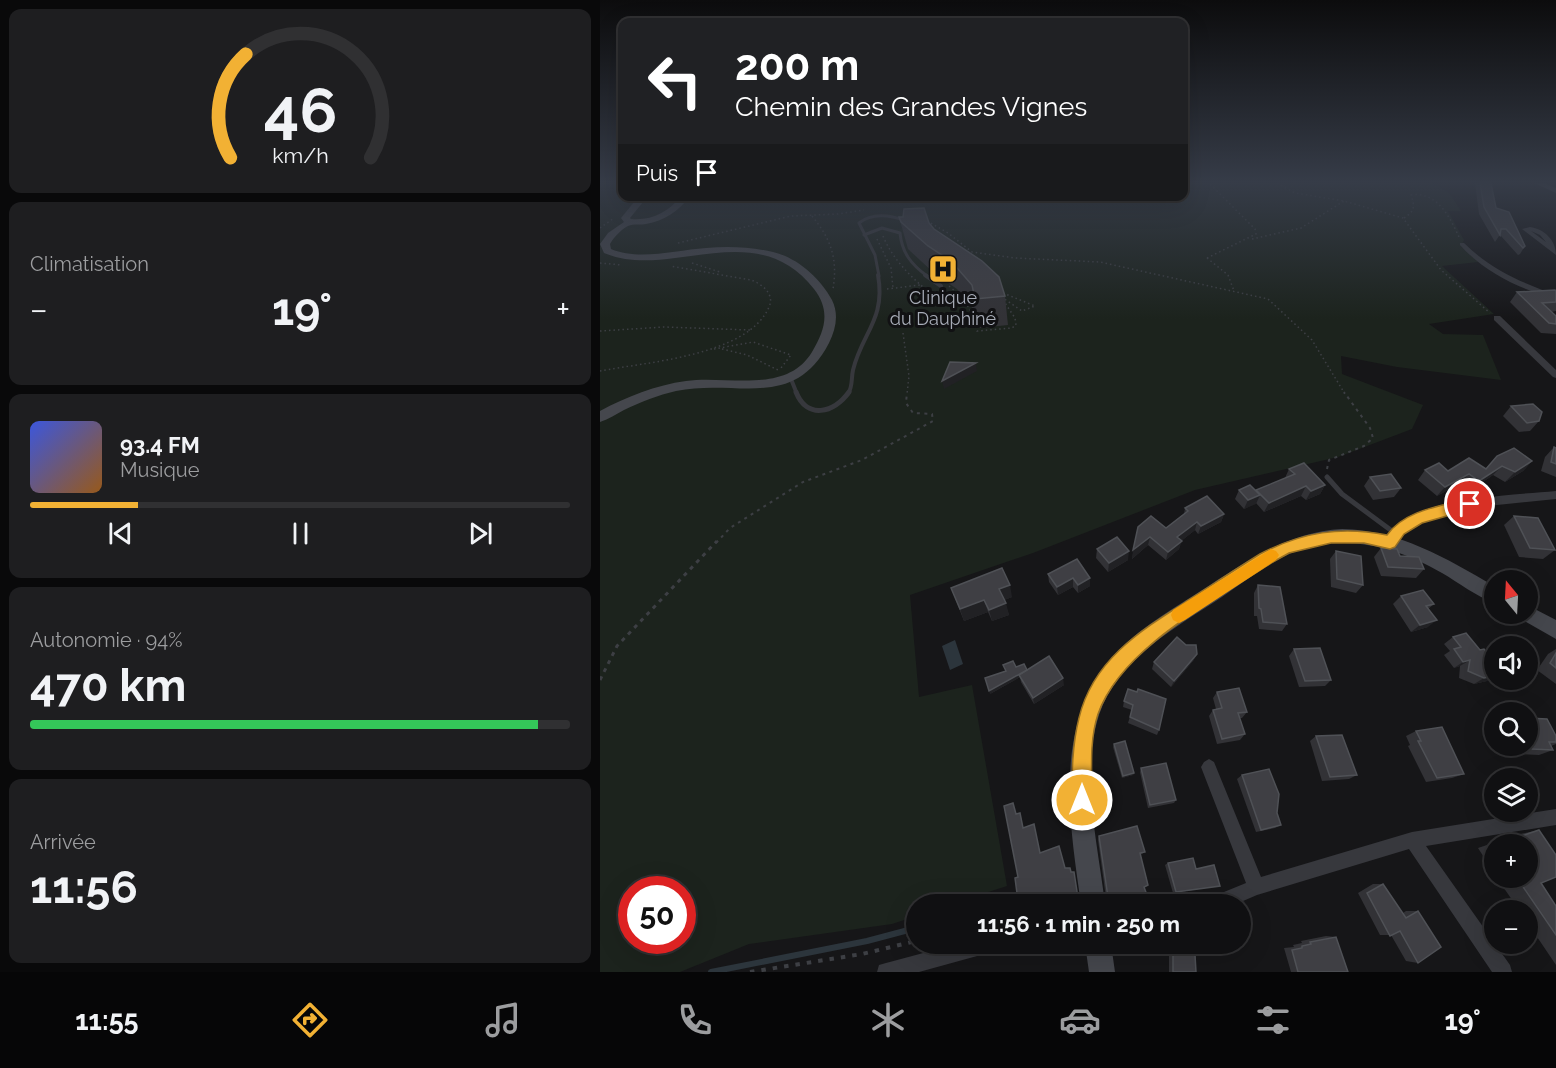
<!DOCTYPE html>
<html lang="fr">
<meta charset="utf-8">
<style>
body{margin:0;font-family:Raleway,sans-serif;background:#1e1e20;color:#f1f3f6;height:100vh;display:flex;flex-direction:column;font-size:22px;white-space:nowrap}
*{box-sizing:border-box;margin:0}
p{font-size:20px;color:#9c9d9f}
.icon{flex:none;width:33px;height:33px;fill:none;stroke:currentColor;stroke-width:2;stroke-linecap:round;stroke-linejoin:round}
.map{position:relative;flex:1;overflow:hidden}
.details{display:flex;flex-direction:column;gap:9px;padding:9px;background:#09090a;width:600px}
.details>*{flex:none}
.guide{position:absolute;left:18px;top:18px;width:570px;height:183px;border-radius:12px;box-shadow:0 6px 24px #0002,0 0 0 2px #303032;background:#202124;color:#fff;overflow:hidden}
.needle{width:39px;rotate:342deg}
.controls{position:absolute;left:884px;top:570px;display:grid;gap:12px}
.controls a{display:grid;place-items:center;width:54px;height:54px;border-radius:50%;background:#101012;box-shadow:0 6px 24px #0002,0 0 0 2px #303032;font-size:30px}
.speed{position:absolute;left:18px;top:876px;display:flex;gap:12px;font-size:30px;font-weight:700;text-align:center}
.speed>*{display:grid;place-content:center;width:78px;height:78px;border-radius:50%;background:#101012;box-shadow:0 6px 24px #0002,0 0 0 2px #303032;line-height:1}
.speed .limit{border:9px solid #d22;background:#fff;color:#111}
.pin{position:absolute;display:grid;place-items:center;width:51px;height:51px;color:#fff;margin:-26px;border:3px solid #fff;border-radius:50%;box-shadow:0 2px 6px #0007}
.me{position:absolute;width:66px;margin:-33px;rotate:0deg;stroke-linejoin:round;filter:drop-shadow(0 0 4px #0008)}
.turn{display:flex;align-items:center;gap:21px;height:126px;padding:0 18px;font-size:27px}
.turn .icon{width:78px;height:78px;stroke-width:2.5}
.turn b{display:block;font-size:42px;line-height:51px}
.then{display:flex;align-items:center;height:57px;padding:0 18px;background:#0003;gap:12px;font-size:22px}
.big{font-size:45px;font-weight:700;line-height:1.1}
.details .card{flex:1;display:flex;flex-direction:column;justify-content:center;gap:9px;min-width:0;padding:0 21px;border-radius:12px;background:#1e1e20}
.details .dial{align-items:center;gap:0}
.dial svg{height:156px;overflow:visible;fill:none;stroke:#303032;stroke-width:7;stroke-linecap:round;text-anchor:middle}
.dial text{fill:#f1f3f6;stroke:none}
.song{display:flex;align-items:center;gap:18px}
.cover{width:72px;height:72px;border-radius:9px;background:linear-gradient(135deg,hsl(230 70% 55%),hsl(30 70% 35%))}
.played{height:6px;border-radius:3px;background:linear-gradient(90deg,#f2b134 20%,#303032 20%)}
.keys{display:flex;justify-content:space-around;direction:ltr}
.heat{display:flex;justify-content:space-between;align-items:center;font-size:33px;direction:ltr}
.charge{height:9px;border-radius:4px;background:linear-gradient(90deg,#34c759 94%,#303032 0)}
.trip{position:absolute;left:306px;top:894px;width:345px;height:60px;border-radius:30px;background:#101012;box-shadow:0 6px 24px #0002,0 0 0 2px #303032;font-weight:700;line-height:60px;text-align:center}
.tab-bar{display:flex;height:96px;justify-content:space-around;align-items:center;background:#060607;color:#9c9d9f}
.tab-bar .icon{width:42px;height:42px}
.tab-bar .active{color:#f2b134}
.tab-bar b{font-size:27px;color:#f1f3f6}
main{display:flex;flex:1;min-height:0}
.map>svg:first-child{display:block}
.green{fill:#1c231d;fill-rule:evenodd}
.water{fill:#2c353c}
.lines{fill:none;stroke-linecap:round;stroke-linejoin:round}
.stream{stroke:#2c353c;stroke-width:6}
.path-far3{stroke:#3d3f44;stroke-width:1.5;stroke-dasharray:1.5 3;stroke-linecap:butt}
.path-far2{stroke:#3d3f44;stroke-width:2;stroke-dasharray:3 4.5;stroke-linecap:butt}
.path-far1{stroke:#3d3f44;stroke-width:3;stroke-dasharray:4 5;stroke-linecap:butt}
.path{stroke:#3d3f44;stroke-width:4;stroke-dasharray:4.5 7;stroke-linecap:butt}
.service-far2{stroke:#37383d;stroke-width:3}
.service-far1{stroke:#37383d;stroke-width:4}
.service{stroke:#37383d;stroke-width:5}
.minor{fill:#37383d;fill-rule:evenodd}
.secondary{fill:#45474d;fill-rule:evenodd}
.wall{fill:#323236}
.shaded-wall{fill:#212124}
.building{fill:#3f3f44;stroke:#4f5156;stroke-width:1.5}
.route{fill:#f2b134;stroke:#9d7322;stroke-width:1.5}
.slow{fill:#f59e0b}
.labels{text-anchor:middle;stroke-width:6;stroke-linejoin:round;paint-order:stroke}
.far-poi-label{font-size:18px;fill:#a8adb8;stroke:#111113}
</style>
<main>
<section class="details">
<div class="card dial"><svg viewBox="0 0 100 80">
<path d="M14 69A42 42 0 1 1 86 69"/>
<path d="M14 69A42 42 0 0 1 22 16" stroke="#f2b134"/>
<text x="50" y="56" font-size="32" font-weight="700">46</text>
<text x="50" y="72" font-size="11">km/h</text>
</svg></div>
<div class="card"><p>Climatisation</p>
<div class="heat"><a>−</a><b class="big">19°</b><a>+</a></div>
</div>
<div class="card">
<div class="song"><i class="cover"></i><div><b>93.4 FM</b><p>Musique</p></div></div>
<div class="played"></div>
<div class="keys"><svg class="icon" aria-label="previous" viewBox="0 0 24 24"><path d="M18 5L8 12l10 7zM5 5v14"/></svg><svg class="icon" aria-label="pause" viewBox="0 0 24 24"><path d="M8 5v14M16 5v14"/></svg><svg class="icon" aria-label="next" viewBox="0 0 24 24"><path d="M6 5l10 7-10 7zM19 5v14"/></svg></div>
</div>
<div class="card"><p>Autonomie · 94%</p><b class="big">470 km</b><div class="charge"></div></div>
<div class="card"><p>Arrivée</p><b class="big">11:56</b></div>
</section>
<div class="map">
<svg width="956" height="972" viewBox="0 0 956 972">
<rect width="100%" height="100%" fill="#161618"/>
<path class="green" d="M0,183H22V196H584V183H833L850,194L861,211H848L864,240L861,246L878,262L842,266L894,314L829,324L843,334L883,335L901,380L797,367L741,356L742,374L823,405L812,429L738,457L595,490L433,553L310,595L319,697L372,685L407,886L351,904H316V916L292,924L149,944L80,972H0ZM32,890H82V940H32Z"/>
<path class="water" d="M355,640L363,664L350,670L342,646Z"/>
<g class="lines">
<path class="stream" d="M111,972L267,941L316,928"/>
<g class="path-far3">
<path d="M677,183L695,193L744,201L803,218L841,270L890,313"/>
<path d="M212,216C231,239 238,259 233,289"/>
<path d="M804,218C815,211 815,207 811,195C838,191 850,218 860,239"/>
<path d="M327,221L348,233L372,252L415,258L500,262L668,299L712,340L745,394"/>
<path d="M0,228L14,218"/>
<path d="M283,236C293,260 311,277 331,294L336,292"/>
<path d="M277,239L291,268L293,288"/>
<path d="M652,239L701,228L744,201"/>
<path d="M78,243L191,216L238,214L264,210"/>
<path d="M607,258L656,234L655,229L609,183"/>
<path d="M607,258L628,275L634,291"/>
<path d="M0,263L22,265"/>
<path d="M92,263L120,272"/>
<path d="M349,286C366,300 372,310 377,331L412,328L416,325L415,318L405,303"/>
<path d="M287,289L320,285"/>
<path d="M403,293L435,306L422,311L403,298"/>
<path d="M0,331L64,327L150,330"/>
<path d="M303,333L309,376L307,394"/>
<path d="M114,349L153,342L191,355L181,368"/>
<path d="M122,349L147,355L178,370"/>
<path d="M0,371C46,362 148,356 169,307C175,294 162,284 151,280L70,266"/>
</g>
<g class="path-far2">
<path d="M727,469L729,460L764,446L773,438L770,428L744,392"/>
<path d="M116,543L130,528L203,482L262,460L333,421L332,414L313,413L306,403L307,392"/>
</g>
<path class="path-far1" d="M0,680L17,646L117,541"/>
<path class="path" d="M150,972L262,954L316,941"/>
<g class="service-far2">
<path d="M264,235L282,228L300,233C302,253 311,264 327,276"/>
<path d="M279,276L275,255L259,223C273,212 290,215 306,221"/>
</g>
<g class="service-far1">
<path d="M325,275L341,286"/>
<path d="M191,379L197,394"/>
<path d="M248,394C253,386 251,379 253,370C262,333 286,319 278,275"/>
</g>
<g class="service">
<path d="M196,392C207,420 234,413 249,392"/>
<path d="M727,477L742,494L796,534"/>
</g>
<g class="minor">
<path d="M930,227C944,229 956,240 956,255L922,229ZM931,231L940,235L946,242Z"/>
<path d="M860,243H864C890,269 922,283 956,295V299C920,289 885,273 860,245Z"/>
<path d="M894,316H900L956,370V378L953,377L894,320Z"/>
<path d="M956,491V499L897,505L849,513L814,525L802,534L794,545L790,547L786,545L784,542C790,532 796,524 806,519C845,497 912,495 956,491Z"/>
<path d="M609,759L614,762L661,877L812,832L956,809V825L826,846L910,965L912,972H892L809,849L657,895L636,904H562L564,898L570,895L624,892L646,883L601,767L604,762Z"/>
<path d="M357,944H397L394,950L388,953L319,972H277L279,965L286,963Z"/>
</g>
<g class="secondary">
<path d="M934,183H944L956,188V193Z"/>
<path d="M39,196H48L30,218L31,219C51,221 69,212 81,196H90C79,211 64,221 46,224C41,225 35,224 31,225C23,227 14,237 10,244L11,249C39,261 76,250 106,248C129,246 151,247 173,252C198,258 220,278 232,300C239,314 236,329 229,343C193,412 136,378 76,391C58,395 41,402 24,410C16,414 9,419 0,422V411C26,397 56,385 86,381C127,375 186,395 212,352C225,330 231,311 214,289C156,214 70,281 4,253L0,244L8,233L24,222L21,218Z"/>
<path d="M742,529C799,530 846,558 894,586V603C876,596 859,583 842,573C792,544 736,531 683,557C661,569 642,583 622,597C576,627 518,659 499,715C480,774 498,844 505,904H481C469,820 452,720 517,652C543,625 578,606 610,585C652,558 690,532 742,529Z"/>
<path d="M927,605L956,620V639L921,619L918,614H927Z"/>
<path d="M485,944H511L515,972H489Z"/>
</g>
</g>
<g class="wall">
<path d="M875,183H891L896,208L925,246L920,254L918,255L901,236H899L895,242L879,214Z"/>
<path d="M299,217L329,223L334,229L405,296L408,325L380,328L377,314L357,289L335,274L308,249Z"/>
<path d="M956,291V311L951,312L956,316V334L941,333L910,302L917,292Z"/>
<path d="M911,406L939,421L930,431L919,432L903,416Z"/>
<path d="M954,447L956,448V477L941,471L945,457Z"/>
<path d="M897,456L932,461L923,471L905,482L893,475L871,490L861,483L837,496L818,480L825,470L848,471L885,469Z"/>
<path d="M689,469L725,485L720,494L706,500L701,496L664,512L656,503L644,509L635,499L639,490L656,491L685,478Z"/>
<path d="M770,477L801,488L794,497L773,500L764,486Z"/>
<path d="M585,508L624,514L621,522L598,534L595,530L581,541L579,549L566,560L548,545L532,559L538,527L566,528L584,514Z"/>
<path d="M914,516L955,550L943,559L919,557L904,525Z"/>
<path d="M781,548L800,556L824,569L816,578L781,576L774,557Z"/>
<path d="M497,549L528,560L508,572L496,558Z"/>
<path d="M736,551L763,585L756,593L731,587L730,559Z"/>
<path d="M448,574L490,578V586L478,593L473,587L458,595L449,582Z"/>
<path d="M658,585L687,624L682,631L659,629L657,616H654V593Z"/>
<path d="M351,588L412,597L404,600L409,615L392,621L388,612L364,621Z"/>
<path d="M801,596L834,604L828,609V627L811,632L793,604Z"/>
<path d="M853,637L893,669L887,681L874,684L859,678L860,666L854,668L844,655L850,651L844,644Z"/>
<path d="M694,649L731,680L725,686L699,687L689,656Z"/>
<path d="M956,649V684L937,670L948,654Z"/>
<path d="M597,654L593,661L571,687L552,669L554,662Z"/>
<path d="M416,667L427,670L464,685L434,704L421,682L420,677L390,694Z"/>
<path d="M537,692L559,730L557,735L528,723L532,710L523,707L524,701Z"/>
<path d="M617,692L647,712L642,718H640L645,734L640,740L617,744L609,716L613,710L616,709L613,698Z"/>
<path d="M927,718L956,736V744L951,746L953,750L939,755L919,754L915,746H927Z"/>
<path d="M816,731L864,774L852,778L826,782L808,746L810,745L806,736Z"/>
<path d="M716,736L757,775L749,779L722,781L710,741Z"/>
<path d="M514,744L534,773L533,775L522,778L513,747Z"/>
<path d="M541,768L576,800L574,803L548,808L540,772Z"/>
<path d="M642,775L677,813L681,825L675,828L656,832L637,779Z"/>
<path d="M939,830L941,883L956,906V965L927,922V910H919L897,878H927V844H894V873L878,848L920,834Z"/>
<path d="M499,836L545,852L540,855L544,887L547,895L506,898L498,840Z"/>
<path d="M568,863L596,869L620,886L573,893L565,865Z"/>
<path d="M773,884H783L803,913L806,911H818V963L806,961L791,935H780L758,893Z"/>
<path d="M726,936L736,937L748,972H691L684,948L694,947L693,945L702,943L701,941Z"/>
<path d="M569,949L590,953L595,955L596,972H569Z"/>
</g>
<g class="shaded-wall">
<path d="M376,363L377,371L344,389L342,381Z"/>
<path d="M932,461L923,471L905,482L915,472Z"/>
<path d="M902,466L893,475L871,490L879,481Z"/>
<path d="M869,474L861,483L837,496L845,487Z"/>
<path d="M725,485L720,494L706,500L711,491Z"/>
<path d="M706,486L701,496L664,512L669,503Z"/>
<path d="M660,495L656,504L644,509L648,500Z"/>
<path d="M624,514L621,522L598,534L601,526Z"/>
<path d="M597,522L595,530L575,546L577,537Z"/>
<path d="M550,537L548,545L532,559L533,550Z"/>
<path d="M582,541L579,549L566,560L568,552Z"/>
<path d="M529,551L528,560L508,572L509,563Z"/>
<path d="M473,578V587L458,595L457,587Z"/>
<path d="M490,578V586L478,593V585Z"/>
<path d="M410,585L412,597L402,601L399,589Z"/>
<path d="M384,600L388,612L364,621L360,609Z"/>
<path d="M406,603L409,615L392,621L389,610Z"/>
<path d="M837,620L828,627L811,632L820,625Z"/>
<path d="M597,654L593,661L571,687L574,681Z"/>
<path d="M870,660L860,666L854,668L863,662Z"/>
<path d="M427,670L419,675L420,677L390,694L389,691Z"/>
<path d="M894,676L887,681L874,684L884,678Z"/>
<path d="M463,678L464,685L434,704L433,698Z"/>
<path d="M534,773L533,775L522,778L523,776Z"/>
</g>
<g class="building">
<path d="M880,183H891L896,208L909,212L925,246L923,248L906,229H901L900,235L884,207Z"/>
<path d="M324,208L329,223L334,229L382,261L399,277L405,296L375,299L372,285L351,261L328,246L301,222L299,217H303L304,209Z"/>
<path d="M955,290L956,291V302L942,303L956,316V324L949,323L917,292Z"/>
<path d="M350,362L376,363L342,381Z"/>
<path d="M933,404L942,412L939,421L927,423L911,406Z"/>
<path d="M954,447L956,448V464L951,462Z"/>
<path d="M914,448L932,461L915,472L902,466L879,481L869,474L845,487L825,470L839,463L848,471L869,458L886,469L897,456Z"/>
<path d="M704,463L725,485L711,491L706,486L669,503L656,490L695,474L689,469Z"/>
<path d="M791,474L801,488L780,491L770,477Z"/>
<path d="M650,485L660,495L648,500L639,490Z"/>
<path d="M607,496L624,514L601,526L597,522L577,537L582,541L568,552L550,537L533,550L538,527L551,516L566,528L588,511L585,508Z"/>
<path d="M914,516L938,518L955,550L930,548Z"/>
<path d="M517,537L529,551L509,563L497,549Z"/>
<path d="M781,548L797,549L800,556L819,557L824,569L788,567Z"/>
<path d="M736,551L761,556L763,585L737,579Z"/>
<path d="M477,559L490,578L478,585L473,578L457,587L448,574Z"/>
<path d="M402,568L410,585L399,589L406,603L389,610L384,600L360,609L351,588Z"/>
<path d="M658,585L680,587L687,624L663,622L661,609L659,608Z"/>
<path d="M823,590L834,604L826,606L837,620L820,625L801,596Z"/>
<path d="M866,633L880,650L884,649L894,661V667L892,668L894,671V676L884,678L868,671L870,660L863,662L854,649L861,647L853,637Z"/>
<path d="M577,637L586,645H596L597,654L574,681L554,662Z"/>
<path d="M720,648L731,680L705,681L694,649Z"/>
<path d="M956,653V668L950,663Z"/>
<path d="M449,656L463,678L433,698L419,675Z"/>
<path d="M413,661L416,667L424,664L427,670L389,691L385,678L406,671L403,665Z"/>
<path d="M639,688L647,712L638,713L645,734L622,739L613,710L622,708L617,692Z"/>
<path d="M528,689L537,692L538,689L566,699L559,730L530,717L533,705L524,701Z"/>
<path d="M927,718L947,719L956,736V742H949L953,750L932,749L927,738Z"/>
<path d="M842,727L864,774L837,778L818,741H821L816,731Z"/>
<path d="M742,735L757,775L730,777L716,736Z"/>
<path d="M525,741L534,773L523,776L514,744Z"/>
<path d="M566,763L576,800L550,805L541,768Z"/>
<path d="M669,769L679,794L677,813L681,825L661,830L642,775Z"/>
<path d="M413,803L416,814L420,813L423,828L434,824L440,853L459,846L465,868H470L471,872H474L478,898L418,901L415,878L418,877L404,806Z"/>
<path d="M537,826L545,852L540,853L548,885L544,887L547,895L508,897L499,836Z"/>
<path d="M939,830L956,855V877L941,883L956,906V935L917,878H927V844H898Z"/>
<path d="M593,858L596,869L614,865L620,886L576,892L568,863Z"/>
<path d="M783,884L806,918L818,911L841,947L818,963L800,931L790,936L767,893Z"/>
<path d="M736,937L748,972H698L692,950L702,948V946L711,944L710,942Z"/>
<path d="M573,951L595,955L596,972H573Z"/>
</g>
<linearGradient id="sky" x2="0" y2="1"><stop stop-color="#0c0c0d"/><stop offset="0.57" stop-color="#363c48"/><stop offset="1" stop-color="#363c48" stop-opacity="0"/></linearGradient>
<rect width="956" height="319" fill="url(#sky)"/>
<path class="route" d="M870,498L875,500L877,504L875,508L822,523L804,534L795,547L790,549L764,543H731L689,553L671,563C615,600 521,648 498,714C489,741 492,771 492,800L489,807L482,810L475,807L472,800C472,772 472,746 479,718C493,660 540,631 587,601C612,585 636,569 660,554C702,532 741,526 787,535C805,510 841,506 870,498Z"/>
<path class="slow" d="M671,549L676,551L679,555L676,560L585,620L579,623L573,620L571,615L573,610Z"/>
<defs>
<g id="hospital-square" transform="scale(1.5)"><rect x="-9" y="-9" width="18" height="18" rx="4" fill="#f2b134" stroke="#111113"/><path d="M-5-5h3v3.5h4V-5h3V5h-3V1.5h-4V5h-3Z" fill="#111"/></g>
</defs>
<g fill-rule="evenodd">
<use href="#hospital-square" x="343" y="269"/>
</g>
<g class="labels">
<g class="far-poi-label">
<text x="343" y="304">Clinique<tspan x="343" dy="21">du Dauphiné</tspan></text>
</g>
</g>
</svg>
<div class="controls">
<a><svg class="needle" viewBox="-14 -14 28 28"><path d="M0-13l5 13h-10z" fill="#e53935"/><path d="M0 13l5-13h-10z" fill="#9c9d9f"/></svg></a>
<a><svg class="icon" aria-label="sound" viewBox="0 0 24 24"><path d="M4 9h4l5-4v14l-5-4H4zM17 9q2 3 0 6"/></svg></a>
<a><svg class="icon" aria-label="search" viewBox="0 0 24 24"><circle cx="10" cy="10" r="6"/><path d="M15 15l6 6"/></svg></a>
<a><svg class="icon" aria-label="layers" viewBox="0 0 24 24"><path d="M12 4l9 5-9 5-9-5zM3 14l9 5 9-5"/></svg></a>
<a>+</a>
<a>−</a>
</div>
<div class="speed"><div class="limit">50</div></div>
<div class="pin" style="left:870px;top:504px;background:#d93025"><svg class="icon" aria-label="arrive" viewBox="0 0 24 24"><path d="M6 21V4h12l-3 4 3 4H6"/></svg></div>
<svg class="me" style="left:482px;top:800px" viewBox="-20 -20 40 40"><circle r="17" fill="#f2b134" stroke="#fff" stroke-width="3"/><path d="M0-11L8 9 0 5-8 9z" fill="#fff"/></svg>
<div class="trip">11:56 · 1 min · 250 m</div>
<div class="guide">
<div class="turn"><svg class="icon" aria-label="left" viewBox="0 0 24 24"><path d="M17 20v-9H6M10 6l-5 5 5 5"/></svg><div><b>200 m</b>Chemin des Grandes Vignes</div></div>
<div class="then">Puis<svg class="icon" aria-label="arrive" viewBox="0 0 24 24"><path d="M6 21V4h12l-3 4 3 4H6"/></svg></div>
</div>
</div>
</main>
<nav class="tab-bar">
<b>11:55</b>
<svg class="icon active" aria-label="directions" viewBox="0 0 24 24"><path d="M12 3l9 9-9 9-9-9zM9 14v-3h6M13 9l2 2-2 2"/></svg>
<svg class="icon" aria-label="music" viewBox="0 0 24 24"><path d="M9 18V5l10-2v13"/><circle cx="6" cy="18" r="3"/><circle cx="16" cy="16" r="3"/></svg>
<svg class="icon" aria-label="phone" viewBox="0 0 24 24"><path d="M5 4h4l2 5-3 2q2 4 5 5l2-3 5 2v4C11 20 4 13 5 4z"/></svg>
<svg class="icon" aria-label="climate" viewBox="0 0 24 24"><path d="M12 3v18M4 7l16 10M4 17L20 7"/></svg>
<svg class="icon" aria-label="car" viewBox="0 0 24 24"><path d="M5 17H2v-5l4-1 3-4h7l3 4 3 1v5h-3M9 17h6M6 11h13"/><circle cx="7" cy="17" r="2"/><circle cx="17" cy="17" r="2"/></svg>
<svg class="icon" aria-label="filters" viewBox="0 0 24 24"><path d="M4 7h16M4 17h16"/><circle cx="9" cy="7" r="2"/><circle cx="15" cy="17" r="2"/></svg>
<b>19°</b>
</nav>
